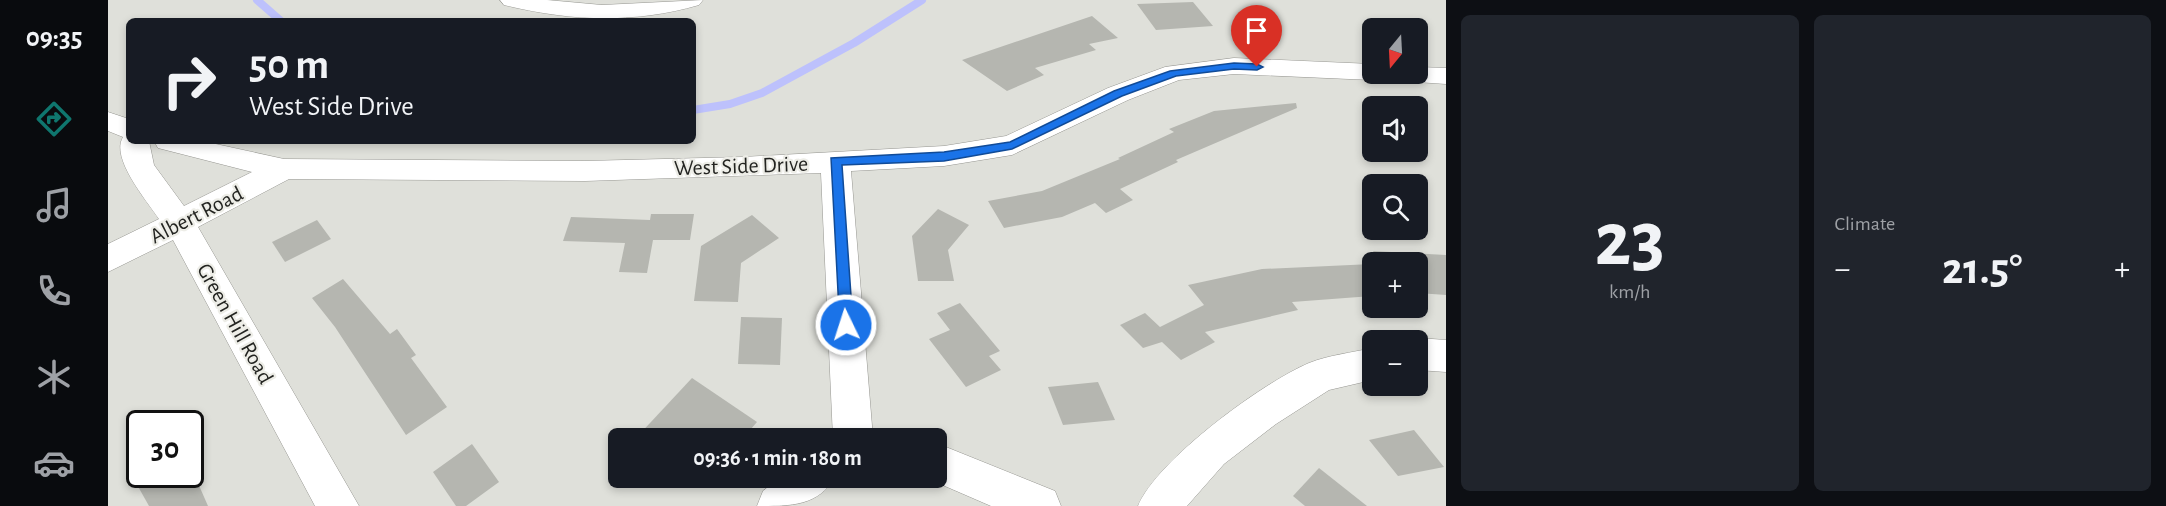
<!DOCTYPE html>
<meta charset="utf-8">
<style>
body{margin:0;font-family:"Alegreya Sans",sans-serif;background:#20242c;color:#f1f3f6;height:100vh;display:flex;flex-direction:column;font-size:22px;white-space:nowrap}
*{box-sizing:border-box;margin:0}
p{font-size:20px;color:#9ea1a6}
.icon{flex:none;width:33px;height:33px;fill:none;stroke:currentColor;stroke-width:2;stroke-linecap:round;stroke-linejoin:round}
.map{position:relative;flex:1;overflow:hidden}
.side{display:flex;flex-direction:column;gap:15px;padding:15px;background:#0d0f14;width:720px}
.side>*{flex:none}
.guide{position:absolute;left:18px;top:18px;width:570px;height:126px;border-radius:9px;box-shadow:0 3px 9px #0003;background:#171b24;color:#f1f3f6;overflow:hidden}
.needle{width:39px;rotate:198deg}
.buttons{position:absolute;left:1254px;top:18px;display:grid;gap:12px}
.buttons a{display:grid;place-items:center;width:66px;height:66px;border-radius:9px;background:#171b24;box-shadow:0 3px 9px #0003;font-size:30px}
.speed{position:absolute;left:18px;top:410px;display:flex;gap:12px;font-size:30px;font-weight:700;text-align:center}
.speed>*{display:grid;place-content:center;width:78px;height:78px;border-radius:50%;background:#171b24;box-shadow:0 3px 9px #0003;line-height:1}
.speed .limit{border:3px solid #111;border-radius:9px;background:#fff;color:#111}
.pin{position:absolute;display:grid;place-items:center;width:51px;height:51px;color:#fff;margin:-62px -26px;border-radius:50% 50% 50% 0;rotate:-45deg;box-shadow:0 0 6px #0007}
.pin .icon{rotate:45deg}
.me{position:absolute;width:66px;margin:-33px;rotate:356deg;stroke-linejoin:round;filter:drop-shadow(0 0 4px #0008)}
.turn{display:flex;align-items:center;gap:21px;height:126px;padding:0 24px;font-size:27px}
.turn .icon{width:78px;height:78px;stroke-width:2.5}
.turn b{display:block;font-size:42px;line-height:51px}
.big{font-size:45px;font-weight:600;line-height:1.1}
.side .tile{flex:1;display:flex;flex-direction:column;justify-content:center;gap:9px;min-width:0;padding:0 21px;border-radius:9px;background:#20242c}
.side .dial{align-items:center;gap:0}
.dial b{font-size:78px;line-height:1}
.heat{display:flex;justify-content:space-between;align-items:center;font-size:33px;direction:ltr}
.side .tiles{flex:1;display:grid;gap:15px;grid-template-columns:repeat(2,1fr)}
.trip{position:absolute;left:500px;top:428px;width:339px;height:60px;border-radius:9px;background:#171b24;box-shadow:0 3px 9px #0003;font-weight:600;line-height:60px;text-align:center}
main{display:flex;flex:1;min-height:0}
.dock{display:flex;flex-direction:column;width:108px;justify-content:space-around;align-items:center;background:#090b0e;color:#9ea1a6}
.dock .icon{width:42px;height:42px}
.dock .selected{color:#0f766e}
.dock b{font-size:27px;color:#f1f3f6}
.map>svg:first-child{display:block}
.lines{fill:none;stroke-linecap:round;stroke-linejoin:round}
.stream{stroke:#bdc1fc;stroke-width:8}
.building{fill:#b5b6b0}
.minor-casing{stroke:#969691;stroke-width:1}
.minor{fill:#fff;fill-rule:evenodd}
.route{fill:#1a73e8;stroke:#114b97;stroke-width:1.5}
.labels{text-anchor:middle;stroke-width:4.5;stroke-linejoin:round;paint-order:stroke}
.street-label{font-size:22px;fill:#232421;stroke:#edede7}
</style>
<main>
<nav class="dock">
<b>09:35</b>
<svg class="icon selected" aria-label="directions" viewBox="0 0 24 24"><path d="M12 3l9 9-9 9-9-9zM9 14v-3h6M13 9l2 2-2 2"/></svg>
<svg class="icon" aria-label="music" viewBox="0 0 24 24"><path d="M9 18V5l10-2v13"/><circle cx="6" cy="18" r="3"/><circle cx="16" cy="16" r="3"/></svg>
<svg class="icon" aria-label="phone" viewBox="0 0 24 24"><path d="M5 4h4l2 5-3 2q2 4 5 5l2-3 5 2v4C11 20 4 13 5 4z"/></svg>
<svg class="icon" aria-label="climate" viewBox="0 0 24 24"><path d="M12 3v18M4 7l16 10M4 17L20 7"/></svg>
<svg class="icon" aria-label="car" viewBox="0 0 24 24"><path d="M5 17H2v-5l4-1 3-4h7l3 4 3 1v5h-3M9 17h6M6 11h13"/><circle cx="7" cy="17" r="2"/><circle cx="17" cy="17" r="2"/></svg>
</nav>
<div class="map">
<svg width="1338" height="506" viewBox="0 0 1338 506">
<rect width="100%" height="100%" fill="#dfe0da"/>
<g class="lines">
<g class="stream">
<path d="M149,0L173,21"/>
<path d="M585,110L622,104L654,93L746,43L814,0"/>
</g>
</g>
<g class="building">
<path d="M1085,2L1105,26L1048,30L1029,4Z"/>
<path d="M984,16L1010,38L981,44L988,50L927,68L936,75L899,91L854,60Z"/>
<path d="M1188,103L1189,108L1068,160L1070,162L1012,189L1025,200L998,213L987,203L954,217L896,228L880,201L934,191L1012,159L1010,158L1066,132L1061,129L1106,111Z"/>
<path d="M830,209L861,225L840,250L846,281H810L804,236Z"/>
<path d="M543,214H586L582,240H545L539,273L511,272L517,243L455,241L463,217L542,220Z"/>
<path d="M644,215L671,238L633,263L630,302L586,301L593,246Z"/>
<path d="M209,220L223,239L177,262L164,242Z"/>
<path d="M1265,251L1338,255V295L1310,293V262H1272Z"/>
<path d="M1264,264V296L1184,302L1190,310L1097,332L1107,342L1073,360L1054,342L1035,348L1012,325L1037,313L1052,327L1096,305L1080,285L1154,269Z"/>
<path d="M235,279L282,334L289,329L308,355L303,358L339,407L298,435L227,327L204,298Z"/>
<path d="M852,303L892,351L881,356L893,370L858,387L821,339L842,330L829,313Z"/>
<path d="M633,317L674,318L672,365L630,364Z"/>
<path d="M584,378L649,422L635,438H528Z"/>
<path d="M990,382L1007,420L955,425L940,387Z"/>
<path d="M1306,430L1336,467L1290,476L1261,440Z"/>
<path d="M364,444L391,482L358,506H348L325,472Z"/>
<path d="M1211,468L1259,506H1197L1185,496Z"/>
<path d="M23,474H86L100,506H41Z"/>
</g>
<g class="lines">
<g class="minor-casing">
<g id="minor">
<path d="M392,0H439L494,5L595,0L591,5C525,24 462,21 396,5Z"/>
<path d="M1126,58L1264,64V74H1310V67L1338,68V84L1279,80L1275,75L1264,80L1126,74L1071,80L1020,100L904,155L836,166L743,171L765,438H725L713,173L477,181L181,179L90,227L251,506H207L65,240L0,272V244L51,219C39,201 2,158 15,137L0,131V112L21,119V141H41L46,165L76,206L144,172L50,148L46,141H94L176,159L477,161L635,157L836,146L898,136L1000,88L1057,67Z"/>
<path d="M1310,338L1338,340V372L1310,370V340H1304Z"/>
<path d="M1264,348V380L1221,390L1168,424L1116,464L1079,506H1030C1049,460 1154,383 1201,363C1221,355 1243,353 1264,348Z"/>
<path d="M828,443L947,491L953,506H883L816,477H828Z"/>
<path d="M673,477H727C710,506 684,506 649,506L655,491Z"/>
</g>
</g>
<use href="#minor" class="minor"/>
</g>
<path class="route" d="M1126,63L1149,64L1155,67L1149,70L1126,69L1068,76L1014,96L904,149L836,161L734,165L745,325L743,330H732L723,158L836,152L902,142L1006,91L1062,71Z"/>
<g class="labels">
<g class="street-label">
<text transform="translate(633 165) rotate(-2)" y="8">West Side Drive</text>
<text transform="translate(88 214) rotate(-27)" y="8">Albert Road</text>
<text transform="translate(128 323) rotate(61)" y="8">Green Hill Road</text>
</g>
</g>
</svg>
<div class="buttons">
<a><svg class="needle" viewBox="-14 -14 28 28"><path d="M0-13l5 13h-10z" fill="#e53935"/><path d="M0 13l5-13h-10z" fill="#9ea1a6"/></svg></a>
<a><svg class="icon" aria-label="sound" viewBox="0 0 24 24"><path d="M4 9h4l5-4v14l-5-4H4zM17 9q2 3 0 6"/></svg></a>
<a><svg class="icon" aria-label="search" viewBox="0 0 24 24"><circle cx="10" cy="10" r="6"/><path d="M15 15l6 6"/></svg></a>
<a>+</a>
<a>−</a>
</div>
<div class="speed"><div class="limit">30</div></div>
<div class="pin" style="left:1149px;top:67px;background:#d93025"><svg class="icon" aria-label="arrive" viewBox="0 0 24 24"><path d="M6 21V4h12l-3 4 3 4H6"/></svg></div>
<svg class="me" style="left:738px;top:325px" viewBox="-20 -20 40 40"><circle r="17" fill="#1a73e8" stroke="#fff" stroke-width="3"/><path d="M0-11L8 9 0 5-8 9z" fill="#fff"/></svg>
<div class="trip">09:36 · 1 min · 180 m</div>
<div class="guide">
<div class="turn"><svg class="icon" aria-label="right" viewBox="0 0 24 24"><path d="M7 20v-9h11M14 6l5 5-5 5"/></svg><div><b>50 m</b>West Side Drive</div></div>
</div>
</div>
<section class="side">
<div class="tiles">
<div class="tile dial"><b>23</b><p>km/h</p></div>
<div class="tile"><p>Climate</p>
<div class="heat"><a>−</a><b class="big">21.5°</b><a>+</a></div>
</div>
</div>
</section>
</main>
